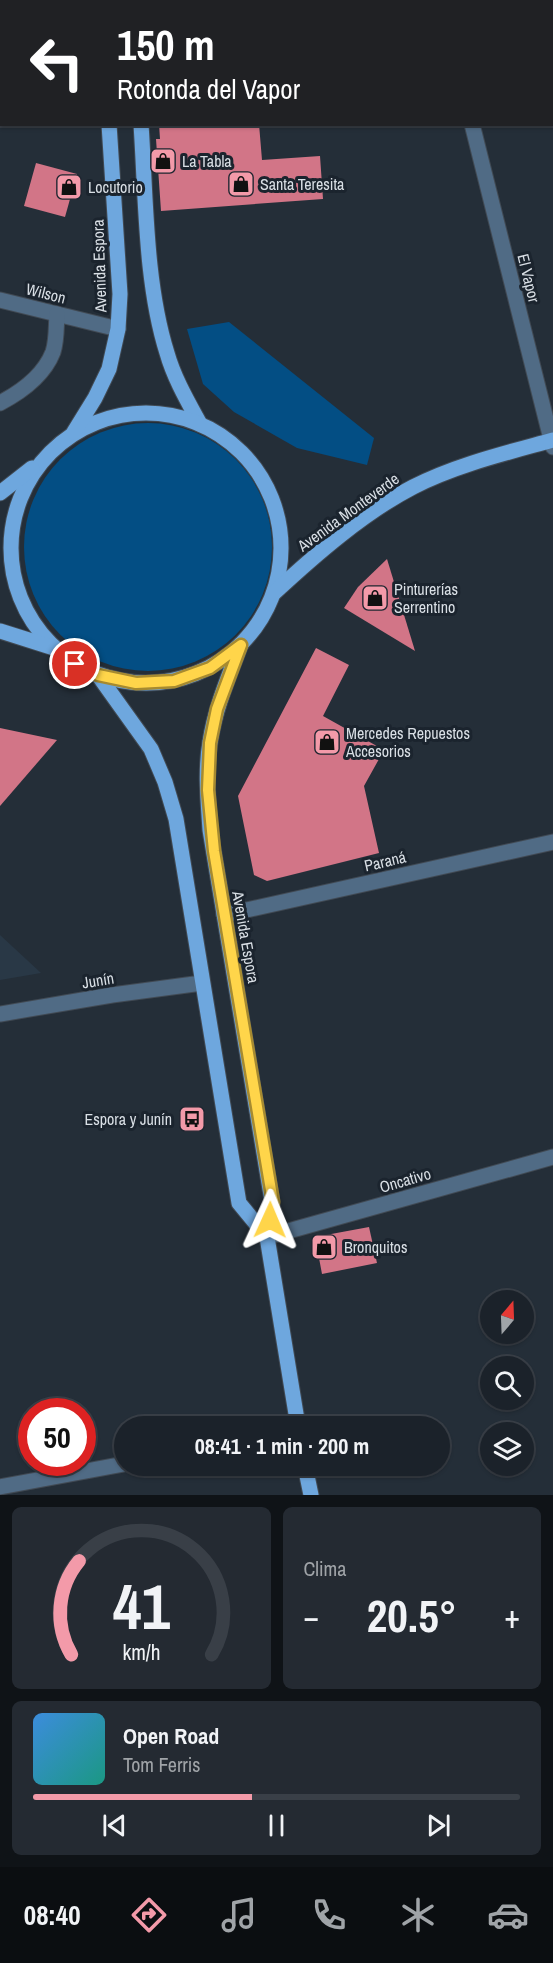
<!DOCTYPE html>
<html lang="es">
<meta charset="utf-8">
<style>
body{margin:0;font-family:"Archivo Narrow",sans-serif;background:#242a32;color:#f1f3f6;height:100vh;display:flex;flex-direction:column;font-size:22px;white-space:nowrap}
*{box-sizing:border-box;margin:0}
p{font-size:20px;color:#a0a4a8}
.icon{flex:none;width:33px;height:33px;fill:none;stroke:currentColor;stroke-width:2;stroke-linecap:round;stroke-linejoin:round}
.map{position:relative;height:1495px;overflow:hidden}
.drawer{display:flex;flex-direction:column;gap:12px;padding:12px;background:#0f1317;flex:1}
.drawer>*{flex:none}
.top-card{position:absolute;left:0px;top:0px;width:554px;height:126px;box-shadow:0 2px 4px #0004,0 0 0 2px #393f47;background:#202124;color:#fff;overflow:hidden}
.needle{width:39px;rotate:19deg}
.tools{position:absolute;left:480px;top:1290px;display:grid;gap:12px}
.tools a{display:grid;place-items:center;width:54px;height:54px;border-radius:50%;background:#1b222a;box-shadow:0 2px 4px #0004,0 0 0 2px #393f47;font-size:30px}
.speed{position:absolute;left:18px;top:1398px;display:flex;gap:12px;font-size:30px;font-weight:700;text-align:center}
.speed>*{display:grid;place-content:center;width:78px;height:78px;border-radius:50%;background:#1b222a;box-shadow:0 2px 4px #0004,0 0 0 2px #393f47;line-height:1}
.speed .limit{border:9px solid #d22;background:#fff;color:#111}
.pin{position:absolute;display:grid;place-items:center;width:51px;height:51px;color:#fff;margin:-26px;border:3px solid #fff;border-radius:50%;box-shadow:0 2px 6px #0007}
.me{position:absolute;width:66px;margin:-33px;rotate:1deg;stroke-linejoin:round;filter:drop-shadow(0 0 4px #0008)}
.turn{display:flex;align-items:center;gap:21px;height:126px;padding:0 18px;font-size:27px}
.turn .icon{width:78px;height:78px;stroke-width:2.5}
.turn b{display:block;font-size:42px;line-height:51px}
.big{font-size:45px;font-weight:800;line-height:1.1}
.drawer .widget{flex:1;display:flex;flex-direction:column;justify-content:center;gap:9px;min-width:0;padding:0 21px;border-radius:9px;background:#242a32}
.drawer .dial{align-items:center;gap:0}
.dial svg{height:156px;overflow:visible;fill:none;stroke:#393f47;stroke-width:7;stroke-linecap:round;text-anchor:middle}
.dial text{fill:#f1f3f6;stroke:none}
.song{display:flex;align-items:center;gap:18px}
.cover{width:72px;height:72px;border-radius:9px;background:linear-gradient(135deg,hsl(210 70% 55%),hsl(170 70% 35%))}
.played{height:6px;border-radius:3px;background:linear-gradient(90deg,#f39aa9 45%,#393f47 45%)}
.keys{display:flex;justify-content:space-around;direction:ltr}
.heat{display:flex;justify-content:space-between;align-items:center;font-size:33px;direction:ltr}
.drawer .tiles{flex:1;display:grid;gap:12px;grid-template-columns:1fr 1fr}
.widget:last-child{grid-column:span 2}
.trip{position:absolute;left:114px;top:1416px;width:336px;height:60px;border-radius:30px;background:#1b222a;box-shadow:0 2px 4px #0004,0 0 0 2px #393f47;font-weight:800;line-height:60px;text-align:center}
.dock{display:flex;height:96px;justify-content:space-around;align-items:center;background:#0b0e11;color:#a0a4a8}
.dock .icon{width:42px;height:42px}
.dock .selected{color:#f39aa9}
.dock b{font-size:27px;color:#f1f3f6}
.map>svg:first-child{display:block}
.built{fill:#293846}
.green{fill:#034e84}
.building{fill:#d27587}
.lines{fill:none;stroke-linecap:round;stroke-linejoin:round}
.minor-casing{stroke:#414a54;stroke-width:17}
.major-casing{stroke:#414a54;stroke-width:17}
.minor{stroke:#506b85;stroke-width:15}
.major{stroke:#6ea7de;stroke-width:15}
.route-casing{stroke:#a68a30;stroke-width:15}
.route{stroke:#ffd54a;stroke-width:10}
.labels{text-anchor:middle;stroke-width:6;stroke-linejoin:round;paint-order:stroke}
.poi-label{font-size:16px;fill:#d9dfe5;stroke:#1b242e;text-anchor:start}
.street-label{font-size:16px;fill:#d9dfe5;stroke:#1b242e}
</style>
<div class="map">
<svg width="553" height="1495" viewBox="0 0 553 1495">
<rect width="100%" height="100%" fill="#242e38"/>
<path class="built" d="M0,935L41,973L0,980Z"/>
<g class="green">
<path d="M229,322L374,438L367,465L297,448L234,412L203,384L187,329Z"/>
<circle cx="148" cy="547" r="124"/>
</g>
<g class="building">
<path d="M159,124H259L262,160L320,156L323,199L161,211L156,139H160Z"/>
<path d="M36,163L77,174L65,217L24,206Z"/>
<path d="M387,559L415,651L344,608L358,587Z"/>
<path d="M316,648L349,665L323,716L384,750L364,786L379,853L267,881L254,875L238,796Z"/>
<path d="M0,728L57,740L0,806Z"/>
<path d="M369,1227L377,1263L322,1274L315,1237Z"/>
</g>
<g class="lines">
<g class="minor-casing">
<g id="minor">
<path d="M450,2L456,0"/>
<path d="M472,124L553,447"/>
<path d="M0,300L118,329"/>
<path d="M0,403C21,392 44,375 53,352C57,340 56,326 57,314"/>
<path d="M224,915L553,842"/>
<path d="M0,1014L112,995L202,983"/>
<path d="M267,1237L553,1157"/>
<path d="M0,1487L124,1464"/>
</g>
</g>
<g class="major-casing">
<g id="major">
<path d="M101,0L102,2"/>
<path d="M132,0V2"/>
<path d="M141,124C146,198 145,283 167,353C174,378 188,402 200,424"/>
<circle cx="146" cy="548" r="135"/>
<path d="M74,432L95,398L109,369L118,329L120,294L109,124"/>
<path d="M0,493L32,468"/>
<path d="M274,593C315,555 363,513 413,487C456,465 506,453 553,440"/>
<path d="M0,631L54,648"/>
<path d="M241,644C229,676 215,708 210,742C205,770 208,801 210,830L272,1201L267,1237L298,1426"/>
<path d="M98,675L151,749L165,782L176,819L239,1203L267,1237"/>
<path d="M305,1466L311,1495"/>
</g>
</g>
<use href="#minor" class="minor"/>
<use href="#major" class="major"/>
</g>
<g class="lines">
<g class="route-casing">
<path id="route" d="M75,664L98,675L136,683L174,681L210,668L241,645L217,709L210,743L208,790L214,851L273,1202L270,1220"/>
</g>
<use href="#route" class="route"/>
</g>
<defs>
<g id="shop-square" transform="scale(1.35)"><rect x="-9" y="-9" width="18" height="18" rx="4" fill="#f39aa9" stroke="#1b242e"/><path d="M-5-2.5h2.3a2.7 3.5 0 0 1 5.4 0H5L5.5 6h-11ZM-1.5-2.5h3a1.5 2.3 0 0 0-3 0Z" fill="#111"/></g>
<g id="bus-square" transform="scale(1.35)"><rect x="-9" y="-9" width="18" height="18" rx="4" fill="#f39aa9" stroke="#1b242e"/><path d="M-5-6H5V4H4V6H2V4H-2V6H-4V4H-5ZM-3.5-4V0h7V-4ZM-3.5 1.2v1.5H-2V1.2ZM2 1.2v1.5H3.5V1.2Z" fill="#111"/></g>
</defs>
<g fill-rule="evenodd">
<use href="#shop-square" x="163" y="161"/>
<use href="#shop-square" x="241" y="184"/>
<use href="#shop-square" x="69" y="187"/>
<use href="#shop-square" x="375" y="598"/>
<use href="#shop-square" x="327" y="742"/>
<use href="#bus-square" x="192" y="1119"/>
<use href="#shop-square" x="324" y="1247"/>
</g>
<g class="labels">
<g class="poi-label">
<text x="182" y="167">La Tabla</text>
<text x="260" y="190">Santa Teresita</text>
<text x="88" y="193">Locutorio</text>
<text x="394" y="595">Pinturerías<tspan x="394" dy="18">Serrentino</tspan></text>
<text x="346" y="739">Mercedes Repuestos<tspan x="346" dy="18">Accesorios</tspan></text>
<text x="172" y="1125" text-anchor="end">Espora y Junín</text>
<text x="344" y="1253">Bronquitos</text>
</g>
<g class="street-label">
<text transform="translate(99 266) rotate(-92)" y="6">Avenida Espora</text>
<text transform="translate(529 278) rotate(76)" y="6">El Vapor</text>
<text transform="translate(46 293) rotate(14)" y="6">Wilson</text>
<text transform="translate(348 512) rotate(-36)" y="6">Avenida Monteverde</text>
<text transform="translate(385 861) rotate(-13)" y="6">Paraná</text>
<text transform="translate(246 937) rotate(80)" y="6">Avenida Espora</text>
<text transform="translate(98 980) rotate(-9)" y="6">Junín</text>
<text transform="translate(405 1180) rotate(-16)" y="6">Oncativo</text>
</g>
</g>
</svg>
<div class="tools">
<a><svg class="needle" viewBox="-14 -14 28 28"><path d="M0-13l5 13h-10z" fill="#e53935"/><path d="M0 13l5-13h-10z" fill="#a0a4a8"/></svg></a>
<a><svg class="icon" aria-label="search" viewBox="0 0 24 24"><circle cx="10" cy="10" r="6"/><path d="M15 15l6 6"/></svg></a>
<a><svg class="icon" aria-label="layers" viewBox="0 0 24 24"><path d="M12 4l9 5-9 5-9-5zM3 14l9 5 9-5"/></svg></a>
</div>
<div class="speed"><div class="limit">50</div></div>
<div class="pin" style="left:75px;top:664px;background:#d93025"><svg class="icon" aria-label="arrive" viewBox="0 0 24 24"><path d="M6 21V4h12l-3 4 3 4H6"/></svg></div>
<svg class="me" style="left:270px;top:1220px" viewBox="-20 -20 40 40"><path d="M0-17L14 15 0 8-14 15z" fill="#ffd54a" stroke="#fff" stroke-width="4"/></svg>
<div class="trip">08:41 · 1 min · 200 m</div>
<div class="top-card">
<div class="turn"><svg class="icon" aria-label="left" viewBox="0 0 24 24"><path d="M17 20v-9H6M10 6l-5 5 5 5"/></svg><div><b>150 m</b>Rotonda del Vapor</div></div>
</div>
</div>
<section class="drawer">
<div class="tiles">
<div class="widget dial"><svg viewBox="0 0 100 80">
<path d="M14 69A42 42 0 1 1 86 69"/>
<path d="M14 69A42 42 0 0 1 18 21" stroke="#f39aa9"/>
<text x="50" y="56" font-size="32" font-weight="700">41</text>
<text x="50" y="72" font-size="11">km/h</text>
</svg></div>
<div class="widget"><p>Clima</p>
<div class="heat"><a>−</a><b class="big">20.5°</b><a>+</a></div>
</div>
<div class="widget">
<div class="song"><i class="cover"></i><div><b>Open Road</b><p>Tom Ferris</p></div></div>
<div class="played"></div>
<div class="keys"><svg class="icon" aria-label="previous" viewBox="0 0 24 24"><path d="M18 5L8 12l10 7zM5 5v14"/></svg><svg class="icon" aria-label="pause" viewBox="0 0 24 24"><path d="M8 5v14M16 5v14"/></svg><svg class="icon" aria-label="next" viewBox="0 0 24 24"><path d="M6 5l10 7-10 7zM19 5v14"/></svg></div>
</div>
</div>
</section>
<nav class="dock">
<b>08:40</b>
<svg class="icon selected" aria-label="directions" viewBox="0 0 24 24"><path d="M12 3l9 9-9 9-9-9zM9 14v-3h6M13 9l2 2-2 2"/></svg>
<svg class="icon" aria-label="music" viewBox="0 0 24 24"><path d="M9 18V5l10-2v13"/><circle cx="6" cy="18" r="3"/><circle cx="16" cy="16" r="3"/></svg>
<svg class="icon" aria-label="phone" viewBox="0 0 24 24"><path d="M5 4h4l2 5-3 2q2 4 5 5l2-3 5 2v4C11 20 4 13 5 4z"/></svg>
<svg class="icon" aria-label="climate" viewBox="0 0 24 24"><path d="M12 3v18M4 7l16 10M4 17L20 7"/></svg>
<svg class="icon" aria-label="car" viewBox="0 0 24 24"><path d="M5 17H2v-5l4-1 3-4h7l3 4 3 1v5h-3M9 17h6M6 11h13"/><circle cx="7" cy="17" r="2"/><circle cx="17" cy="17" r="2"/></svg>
</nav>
